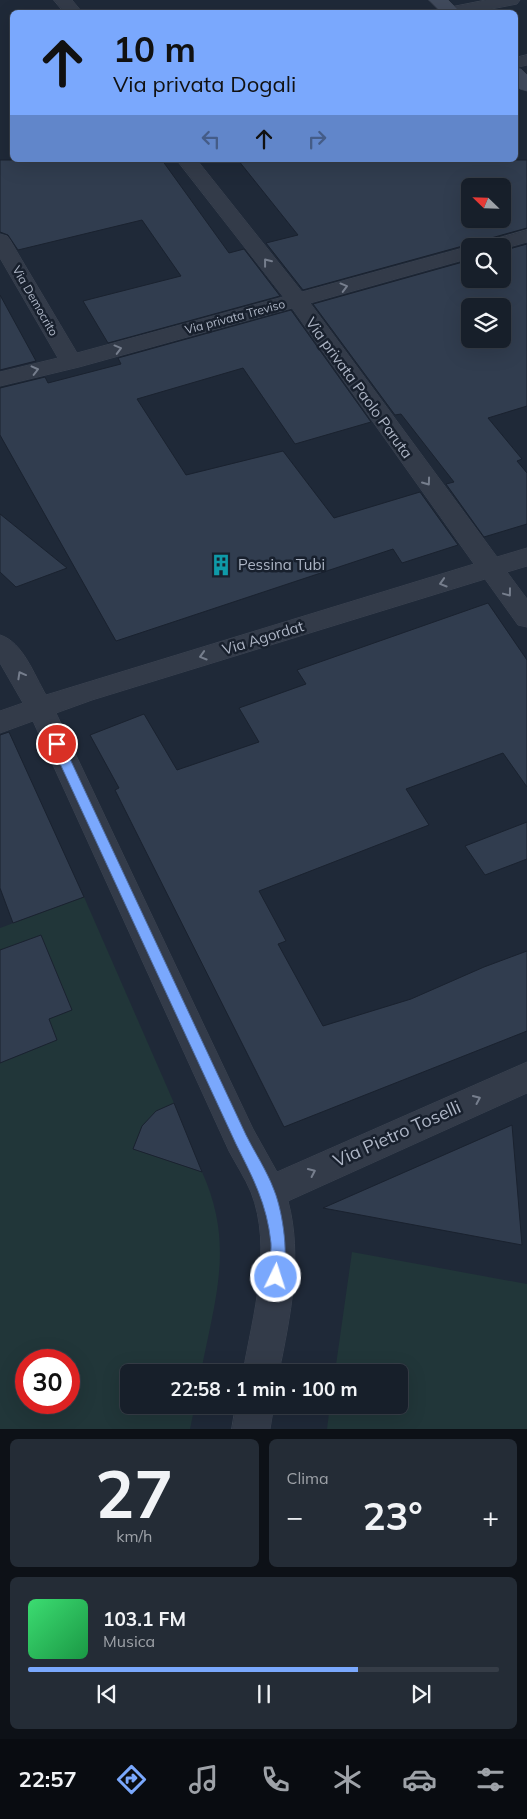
<!DOCTYPE html>
<html lang="it">
<meta charset="utf-8">
<style>
body{margin:0;font-family:Mulish,sans-serif;background:#242c36;color:#f1f3f6;height:100vh;display:flex;flex-direction:column;font-size:19px;white-space:nowrap}
*{box-sizing:border-box;margin:0}
p{font-size:16px;color:#9ea2a8}
.icon{flex:none;width:28px;height:28px;fill:none;stroke:currentColor;stroke-width:2;stroke-linecap:round;stroke-linejoin:round}
.map{position:relative;height:1429px;overflow:hidden}
.panel{display:flex;flex-direction:column;gap:10px;padding:10px;background:#0d1117;flex:1}
.panel>*{flex:none}
.hud{position:absolute;left:10px;top:10px;width:508px;height:152px;border-radius:8px;box-shadow:0 5px 20px #0002,0 0 0 1px #363d47;background:#7aa8fd;color:#111;overflow:hidden}
.needle{width:32px;rotate:293deg}
.buttons{position:absolute;left:461px;top:178px;display:grid;gap:10px}
.buttons a{display:grid;place-items:center;width:50px;height:50px;border-radius:8px;background:#171f2a;box-shadow:0 5px 20px #0002,0 0 0 1px #363d47;font-size:25px}
.speed{position:absolute;left:15px;top:1349px;display:flex;gap:10px;font-size:25px;font-weight:700;text-align:center}
.speed>*{display:grid;place-content:center;width:65px;height:65px;border-radius:50%;background:#171f2a;box-shadow:0 5px 20px #0002,0 0 0 1px #363d47;line-height:1}
.speed .limit{border:8px solid #d22;background:#fff;color:#111}
.pin{position:absolute;display:grid;place-items:center;width:42px;height:42px;color:#fff;margin:-21px;border:2px solid #fff;border-radius:50%;box-shadow:0 1px 5px #0007}
.me{position:absolute;width:55px;margin:-28px;rotate:4deg;stroke-linejoin:round;filter:drop-shadow(0 0 4px #0008)}
.turn{display:flex;align-items:center;gap:18px;height:105px;padding:0 20px;font-size:22px}
.turn .icon{width:65px;height:65px;stroke-width:2.5}
.turn b{display:block;font-size:35px;line-height:42px}
.lanes{display:flex;align-items:center;height:48px;padding:0 20px;background:#0003;justify-content:center;gap:25px;direction:ltr}
.lanes .off{opacity:.35}
.big{font-size:38px;font-weight:700;line-height:1.1}
.panel .widget{flex:1;display:flex;flex-direction:column;justify-content:center;gap:8px;min-width:0;padding:0 18px;border-radius:8px;background:#242c36}
.panel .dial{align-items:center;gap:0}
.dial b{font-size:65px;line-height:1}
.song{display:flex;align-items:center;gap:15px}
.cover{width:60px;height:60px;border-radius:8px;background:linear-gradient(135deg,hsl(140 70% 55%),hsl(140 70% 35%))}
.played{height:5px;border-radius:2px;background:linear-gradient(90deg,#7aa8fd 70%,#363d47 70%)}
.keys{display:flex;justify-content:space-around;direction:ltr}
.heat{display:flex;justify-content:space-between;align-items:center;font-size:28px;direction:ltr}
.panel .tiles{flex:1;display:grid;gap:10px;grid-template-columns:1fr 1fr}
.widget:last-child{grid-column:span 2}
.trip{position:absolute;left:120px;top:1364px;width:288px;height:50px;border-radius:8px;background:#171f2a;box-shadow:0 5px 20px #0002,0 0 0 1px #363d47;font-weight:700;line-height:50px;text-align:center}
.tabs{display:flex;height:80px;justify-content:space-around;align-items:center;background:#090c11;color:#9ea2a8}
.tabs .icon{width:35px;height:35px}
.tabs .on{color:#7aa8fd}
.tabs b{font-size:22px;color:#f1f3f6}
.map>svg:first-child{display:block}
.green{fill:#213639;fill-rule:evenodd}
.building{fill:#313d4f;stroke:#1a222f;fill-rule:evenodd}
.lines{fill:none;stroke-linecap:round;stroke-linejoin:round}
.street-casing{stroke:#3c4452;stroke-width:1}
.secondary-casing{stroke:#3c4452;stroke-width:1}
.street{fill:#333b49;fill-rule:evenodd}
.secondary{fill:#404a5c;fill-rule:evenodd}
.oneway{stroke:#767e8d}
.route{fill:#7aa8fd;stroke:#4f6da4}
.labels{text-anchor:middle;stroke-width:5;stroke-linejoin:round;paint-order:stroke}
.far-street-label{font-size:12px;fill:#adb5c5;stroke:#18202d}
.street-label{font-size:15px;fill:#adb5c5;stroke:#18202d}
.poi-label{font-size:15px;fill:#adb5c5;stroke:#18202d;text-anchor:start}
.near-street-label{font-size:18px;fill:#adb5c5;stroke:#18202d}
</style>
<div class="map">
<svg width="527" height="1429" viewBox="0 0 527 1429">
<rect width="100%" height="100%" fill="#1f2938"/>
<g class="green">
<path d="M84,897L174,1103C148,1115 143,1123 133,1149L202,1172C235,1245 215,1298 201,1372H129V1405H195L190,1429H0V928ZM26,1360H69V1402H26Z"/>
<path d="M352,1252L527,1284V1429H327L330,1405H399V1372H335Z"/>
</g>
<g class="building">
<path d="M0,160H162L229,253L244,249L280,296L108,343L83,301L181,276L142,220L18,250L8,235L0,232Z"/>
<path d="M238,160H527V228L484,240L480,246L470,244L303,290L266,243L298,235ZM470,186H502V219H470Z"/>
<path d="M527,244V406L488,418L522,459L517,461L527,473V524L484,537L446,484L454,482L401,414L395,415L313,304L470,260V279H502V251ZM470,306H502V339H470Z"/>
<path d="M0,295L36,361L0,370Z"/>
<path d="M291,310L371,422L295,444L243,368L137,399L186,475L283,451L334,518L420,492L458,545L402,563L393,549L116,641L0,435V388L45,377L48,383L121,364L118,358Z"/>
<path d="M0,514L67,568L16,587L0,572Z"/>
<path d="M488,603L527,660V787L503,753L406,789L429,825L259,891L286,941L278,944L323,1026L411,999L484,967L527,951V1031L284,1127L115,790L119,788L90,735L144,714L177,770L259,742L239,708L306,684L297,670Z"/>
<path d="M9,732L84,897L13,923L0,888V735Z"/>
<path d="M527,822V859L485,875L465,846Z"/>
<path d="M41,935L72,1010L49,1019L57,1040L0,1063V950Z"/>
<path d="M174,1103L202,1172L133,1149L142,1126L156,1111Z"/>
<path d="M512,1125L522,1245L323,1208Z"/>
</g>
<g class="lines">
<g class="street-casing">
<g id="street">
<path d="M54,0H72L82,12H64Z"/>
<path d="M486,0H520L517,4L476,12H444L447,8Z"/>
<path d="M527,55V65L515,68V58Z"/>
<path d="M177,160H197L302,292L463,248L472,246H470V258L310,303L497,557L527,548V566L507,572L527,599V627L518,625L485,579L92,700L56,713L253,1129L277,1172L527,1062V1093L288,1201C303,1257 290,1317 279,1372H243C253,1315 273,1248 251,1192C245,1178 236,1164 229,1151L33,721L0,733V711L23,703L0,663V635C23,642 34,675 46,695L474,564L292,308L79,367L0,386V372L58,358L0,258V234L7,236L10,240L77,353L283,297Z"/>
<path d="M527,230V242L502,249V246H482L485,242Z"/>
<path d="M236,1405H274L270,1429H232Z"/>
</g>
</g>
<g class="secondary-casing">
<g id="secondary">
<path d="M429,0H448L460,12H441Z"/>
<path d="M515,68L521,69L527,75V91L520,89L515,83Z"/>
</g>
</g>
<use href="#street" class="street"/>
<use href="#secondary" class="secondary"/>
</g>
<defs><path id="oneway-chevron" d="M-2-3.5L2.5 0L-2 3.5" fill="none" stroke-width="1.6" stroke-linecap="round" stroke-linejoin="round" transform="scale(1.25)"/></defs>
<g class="oneway">
<use href="#oneway-chevron" transform="translate(267 262) rotate(-128)"/>
<use href="#oneway-chevron" transform="translate(344 287) rotate(-15)"/>
<use href="#oneway-chevron" transform="translate(118 349) rotate(-15)"/>
<use href="#oneway-chevron" transform="translate(35 370) rotate(-14)"/>
<use href="#oneway-chevron" transform="translate(427 482) rotate(54)"/>
<use href="#oneway-chevron" transform="translate(443 583) rotate(163)"/>
<use href="#oneway-chevron" transform="translate(508 593) rotate(53)"/>
<use href="#oneway-chevron" transform="translate(203 656) rotate(163)"/>
<use href="#oneway-chevron" transform="translate(21 675) rotate(-119)"/>
<use href="#oneway-chevron" transform="translate(477 1099) rotate(-24)"/>
<use href="#oneway-chevron" transform="translate(312 1172) rotate(-25)"/>
</g>
<path class="route" d="M57,740L63,744L246,1135C255,1153 267,1171 274,1190C283,1212 290,1260 281,1282L276,1284L271,1282C266,1270 272,1256 271,1243C267,1204 253,1178 236,1144L51,744Z"/>
<defs>
<g id="building-bare" transform="scale(1.725)"><path d="M-4-6H4V6H1V3H-1V6H-4ZM-2.5-4.3h1.7v1.8h-1.7ZM.8-4.3h1.7v1.8H.8ZM-2.5-1h1.7V.8h-1.7ZM.8-1h1.7V.8H.8Z" fill="#0f9aa8" stroke="#18202d" stroke-width="2.5" paint-order="stroke"/></g>
</defs>
<g fill-rule="evenodd">
<use href="#building-bare" x="221" y="565"/>
</g>
<g class="labels">
<g class="far-street-label">
<text transform="translate(35 301) rotate(60)" y="4">Via Democrito</text>
<text transform="translate(235 317) rotate(-15)" y="4">Via privata Treviso</text>
</g>
<g class="street-label">
<text transform="translate(359 388) rotate(54)" y="5">Via privata Paolo Paruta</text>
<text transform="translate(263 638) rotate(-17)" y="5">Via Agordat</text>
</g>
<g class="poi-label">
<text x="238" y="570">Pessina Tubi</text>
</g>
<g class="near-street-label">
<text transform="translate(397 1134) rotate(-24)" y="6">Via Pietro Toselli</text>
</g>
</g>
</svg>
<div class="buttons">
<a><svg class="needle" viewBox="-14 -14 28 28"><path d="M0-13l5 13h-10z" fill="#e53935"/><path d="M0 13l5-13h-10z" fill="#9ea2a8"/></svg></a>
<a><svg class="icon" aria-label="search" viewBox="0 0 24 24"><circle cx="10" cy="10" r="6"/><path d="M15 15l6 6"/></svg></a>
<a><svg class="icon" aria-label="layers" viewBox="0 0 24 24"><path d="M12 4l9 5-9 5-9-5zM3 14l9 5 9-5"/></svg></a>
</div>
<div class="speed"><div class="limit">30</div></div>
<div class="pin" style="left:57px;top:744px;background:#d93025"><svg class="icon" aria-label="arrive" viewBox="0 0 24 24"><path d="M6 21V4h12l-3 4 3 4H6"/></svg></div>
<svg class="me" style="left:276px;top:1277px" viewBox="-20 -20 40 40"><circle r="17" fill="#7aa8fd" stroke="#fff" stroke-width="3"/><path d="M0-11L8 9 0 5-8 9z" fill="#fff"/></svg>
<div class="trip">22:58 · 1 min · 100 m</div>
<div class="hud">
<div class="turn"><svg class="icon" aria-label="ahead" viewBox="0 0 24 24"><path d="M12 20V5M6 11l6-6 6 6"/></svg><div><b>10 m</b>Via privata Dogali</div></div>
<div class="lanes"><svg class="icon off" aria-label="left" viewBox="0 0 24 24"><path d="M17 20v-9H6M10 6l-5 5 5 5"/></svg><svg class="icon" aria-label="ahead" viewBox="0 0 24 24"><path d="M12 20V5M6 11l6-6 6 6"/></svg><svg class="icon off" aria-label="right" viewBox="0 0 24 24"><path d="M7 20v-9h11M14 6l5 5-5 5"/></svg></div>
</div>
</div>
<section class="panel">
<div class="tiles">
<div class="widget dial"><b>27</b><p>km/h</p></div>
<div class="widget"><p>Clima</p>
<div class="heat"><a>−</a><b class="big">23°</b><a>+</a></div>
</div>
<div class="widget">
<div class="song"><i class="cover"></i><div><b>103.1 FM</b><p>Musica</p></div></div>
<div class="played"></div>
<div class="keys"><svg class="icon" aria-label="previous" viewBox="0 0 24 24"><path d="M18 5L8 12l10 7zM5 5v14"/></svg><svg class="icon" aria-label="pause" viewBox="0 0 24 24"><path d="M8 5v14M16 5v14"/></svg><svg class="icon" aria-label="next" viewBox="0 0 24 24"><path d="M6 5l10 7-10 7zM19 5v14"/></svg></div>
</div>
</div>
</section>
<nav class="tabs">
<b>22:57</b>
<svg class="icon on" aria-label="directions" viewBox="0 0 24 24"><path d="M12 3l9 9-9 9-9-9zM9 14v-3h6M13 9l2 2-2 2"/></svg>
<svg class="icon" aria-label="music" viewBox="0 0 24 24"><path d="M9 18V5l10-2v13"/><circle cx="6" cy="18" r="3"/><circle cx="16" cy="16" r="3"/></svg>
<svg class="icon" aria-label="phone" viewBox="0 0 24 24"><path d="M5 4h4l2 5-3 2q2 4 5 5l2-3 5 2v4C11 20 4 13 5 4z"/></svg>
<svg class="icon" aria-label="climate" viewBox="0 0 24 24"><path d="M12 3v18M4 7l16 10M4 17L20 7"/></svg>
<svg class="icon" aria-label="car" viewBox="0 0 24 24"><path d="M5 17H2v-5l4-1 3-4h7l3 4 3 1v5h-3M9 17h6M6 11h13"/><circle cx="7" cy="17" r="2"/><circle cx="17" cy="17" r="2"/></svg>
<svg class="icon" aria-label="filters" viewBox="0 0 24 24"><path d="M4 7h16M4 17h16"/><circle cx="9" cy="7" r="2"/><circle cx="15" cy="17" r="2"/></svg>
</nav>
